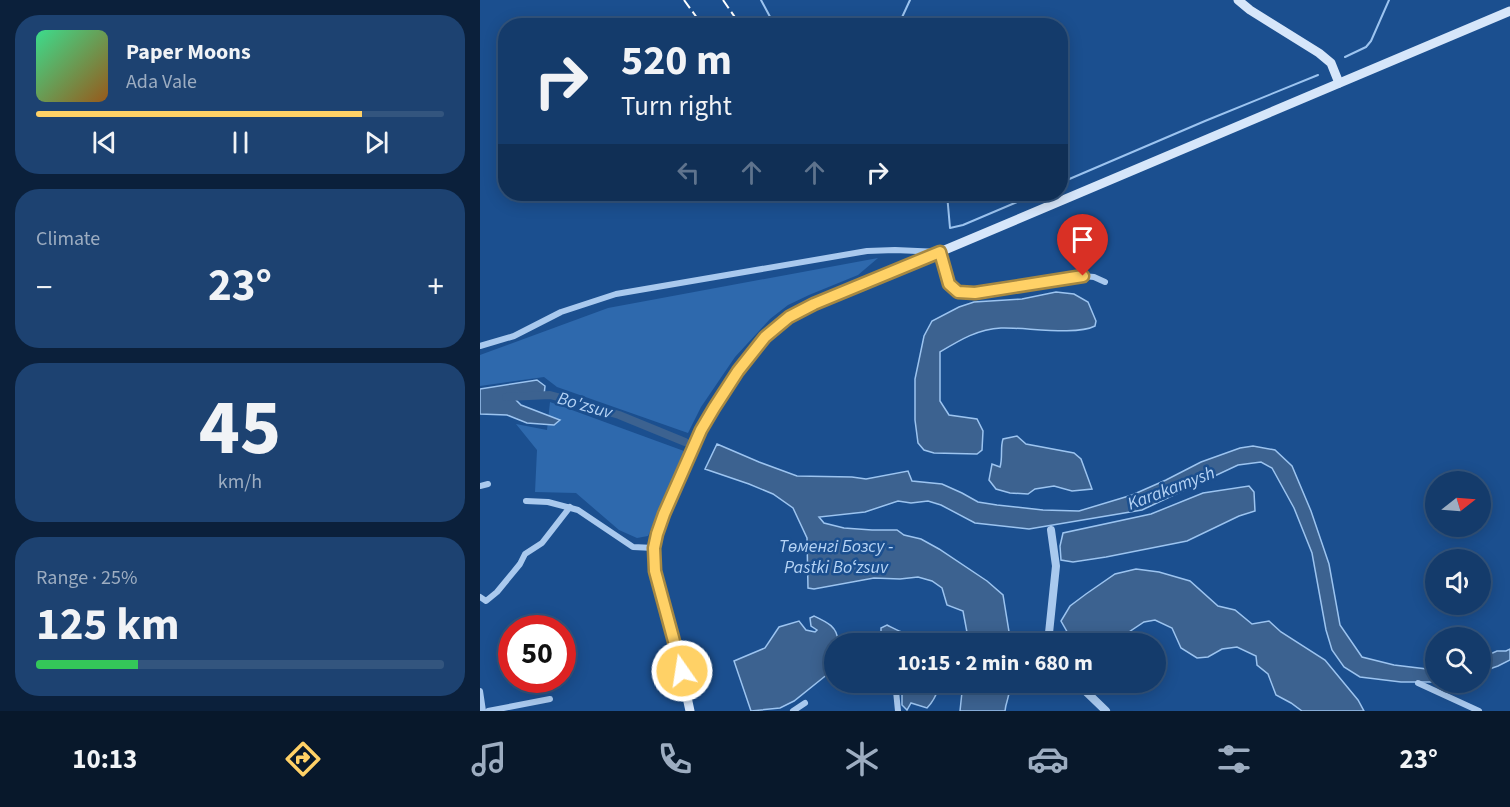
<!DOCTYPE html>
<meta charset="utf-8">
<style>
body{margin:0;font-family:"Source Sans 3",sans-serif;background:#1d4271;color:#f1f3f6;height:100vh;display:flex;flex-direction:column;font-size:22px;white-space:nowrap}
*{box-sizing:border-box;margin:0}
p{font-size:20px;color:#9dadc1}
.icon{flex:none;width:33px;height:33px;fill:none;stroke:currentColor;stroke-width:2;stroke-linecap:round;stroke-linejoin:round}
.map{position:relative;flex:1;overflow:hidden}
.drawer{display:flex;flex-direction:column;gap:15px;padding:15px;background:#0b203b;width:480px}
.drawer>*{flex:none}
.hud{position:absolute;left:18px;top:18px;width:570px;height:183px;border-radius:24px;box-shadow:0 3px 15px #0003,0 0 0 2px #33557e;background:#143b6b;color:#f1f3f6;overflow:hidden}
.needle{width:39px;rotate:73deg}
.fabs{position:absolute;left:945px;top:471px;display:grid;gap:12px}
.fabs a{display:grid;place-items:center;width:66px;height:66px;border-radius:50%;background:#143b6b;box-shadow:0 3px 15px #0003,0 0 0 2px #33557e;font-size:30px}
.speed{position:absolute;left:18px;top:615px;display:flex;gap:12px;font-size:30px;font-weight:700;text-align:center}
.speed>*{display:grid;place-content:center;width:78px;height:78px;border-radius:50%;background:#143b6b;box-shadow:0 3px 15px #0003,0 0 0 2px #33557e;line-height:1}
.speed .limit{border:9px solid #d22;background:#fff;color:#111}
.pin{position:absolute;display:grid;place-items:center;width:51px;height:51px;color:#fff;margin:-62px -26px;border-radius:50% 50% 50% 0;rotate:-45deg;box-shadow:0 0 6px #0007}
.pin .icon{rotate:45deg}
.me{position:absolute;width:66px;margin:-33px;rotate:347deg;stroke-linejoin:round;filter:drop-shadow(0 0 4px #0008)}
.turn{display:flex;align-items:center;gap:21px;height:126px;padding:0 24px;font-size:27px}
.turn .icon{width:78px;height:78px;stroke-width:2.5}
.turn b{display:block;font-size:42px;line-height:51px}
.lanes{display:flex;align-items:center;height:57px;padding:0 24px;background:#0003;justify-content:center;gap:30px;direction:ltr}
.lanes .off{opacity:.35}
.big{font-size:45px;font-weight:700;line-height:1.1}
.drawer .card{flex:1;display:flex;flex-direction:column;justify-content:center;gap:9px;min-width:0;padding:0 21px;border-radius:24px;background:#1d4271}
.drawer .dial{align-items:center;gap:0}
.dial b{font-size:78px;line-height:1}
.song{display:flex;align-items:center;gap:18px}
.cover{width:72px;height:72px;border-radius:9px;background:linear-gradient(135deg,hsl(150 70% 55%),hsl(30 70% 35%))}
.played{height:6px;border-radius:3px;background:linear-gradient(90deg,#ffd166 80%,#33557e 80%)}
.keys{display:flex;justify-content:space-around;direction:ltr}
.heat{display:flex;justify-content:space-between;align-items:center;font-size:33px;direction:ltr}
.charge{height:9px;border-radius:4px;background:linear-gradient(90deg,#34c759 25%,#33557e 0)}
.trip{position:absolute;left:344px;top:633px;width:342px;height:60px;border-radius:30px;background:#143b6b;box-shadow:0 3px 15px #0003,0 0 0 2px #33557e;font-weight:700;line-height:60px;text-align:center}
.dock{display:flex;height:96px;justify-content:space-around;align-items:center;background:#08182b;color:#9dadc1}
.dock .icon{width:42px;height:42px}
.dock .current{color:#ffd166}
.dock b{font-size:27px;color:#f1f3f6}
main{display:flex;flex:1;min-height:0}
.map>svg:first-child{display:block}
.green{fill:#2e69ad}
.water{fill:#3c6290;stroke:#9cc4f0;stroke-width:1.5}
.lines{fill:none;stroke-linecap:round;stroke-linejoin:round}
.stream{stroke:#9cc4f0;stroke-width:2}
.canal{stroke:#3c6290;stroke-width:8}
.minor{stroke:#a9c9ee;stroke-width:6}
.tertiary{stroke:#a9c9ee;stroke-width:8}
.secondary{stroke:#d6e6fa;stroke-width:9}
.rail{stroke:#fff;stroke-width:2;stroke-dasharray:10 4.5;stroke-linecap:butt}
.route-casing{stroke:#a68842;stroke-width:15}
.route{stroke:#ffd166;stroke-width:10}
.labels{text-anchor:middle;stroke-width:5;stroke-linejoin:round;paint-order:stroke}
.water-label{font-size:18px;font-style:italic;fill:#b5d3f5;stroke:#1b4f8f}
</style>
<main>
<section class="drawer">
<div class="card">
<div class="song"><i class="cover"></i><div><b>Paper Moons</b><p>Ada Vale</p></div></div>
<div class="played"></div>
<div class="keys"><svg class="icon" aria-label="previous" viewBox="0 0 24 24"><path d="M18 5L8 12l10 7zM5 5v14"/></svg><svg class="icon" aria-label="pause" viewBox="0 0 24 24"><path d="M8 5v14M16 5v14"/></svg><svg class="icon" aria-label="next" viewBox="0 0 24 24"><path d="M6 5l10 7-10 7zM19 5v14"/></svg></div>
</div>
<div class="card"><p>Climate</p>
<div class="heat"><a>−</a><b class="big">23°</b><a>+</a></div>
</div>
<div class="card dial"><b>45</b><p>km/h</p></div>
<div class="card"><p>Range · 25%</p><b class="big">125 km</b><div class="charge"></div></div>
</section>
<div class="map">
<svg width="1030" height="711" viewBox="0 0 1030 711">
<rect width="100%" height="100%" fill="#1b4f8f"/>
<g class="green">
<path d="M398,258L378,275L329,295L308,305L290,319L255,357L221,407L208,433L77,387L64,377L0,386V355L128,308Z"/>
<path d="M70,402L204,451L168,536L157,538L139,530L96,493L55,492L57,450L36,424L67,430Z"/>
</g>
<g class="water">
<path d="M576,292L594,294L608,302L616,321L615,326C596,336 544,327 521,328C498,329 480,340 460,352V401L469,415L497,419L503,431L502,450L497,454L454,453L444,450L438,443L435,420V379L444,336L452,321L479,307L494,302L542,299Z"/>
<path d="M57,380L65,386L64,395L37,394L36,400L41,405L80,420L74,425L47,423L27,415L0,414V389Z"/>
<path d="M537,436L546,444L594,453L601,459L612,489L592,491L574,486L555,489L548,494L530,493L516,489L509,480L512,464L520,467C523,457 520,448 523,439Z"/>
<path d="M237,444L279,462L317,476L372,477L386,479L428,471L432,481L462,484L482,493L498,502L517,505L563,510L599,511L652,495L686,480L721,462L760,448L773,446L795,450L812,466L831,511L849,564L860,625L882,657L914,665L955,670V682H921L880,677L864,667L852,650L846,630L832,553L814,508L792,468L781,462L758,465L662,510L549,529L495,523L461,505L448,501L431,503L418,501L385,512L339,517L344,523L364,528L392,530H417L424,535L441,539L459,549L507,581L523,595L531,644L489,643L483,611L467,605L462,588L452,581L438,577L420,579L394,578L334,589L328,588L327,538L313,508L293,494L269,484L225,469Z"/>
<path d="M769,486L774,492L775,511L759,516L707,541L626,557L593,562L581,560L580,546L583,533L671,514L723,493Z"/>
<path d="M656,569L679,572L710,581L738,606L755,610L772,624L789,621L801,632L845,660L878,700L884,711H822L811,703L796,695L788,674L777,665L776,656L757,647L742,649L728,657L717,658L701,648L692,628L675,620L664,622L643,636L642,643H614L609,635H589L581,621L590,606L606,594L635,574Z"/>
<path d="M334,616C347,622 358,627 358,642L359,643L354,644V669L314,701L300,708L271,711L254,661L285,648L299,627L319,621L326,630L335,632L337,630L331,626L330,618Z"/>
<path d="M407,625C421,632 426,636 442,632L445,634V643C430,644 411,647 401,635V628Z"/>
<path d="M1030,649V660L1018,666L1001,672V658L1017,651H1026Z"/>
<path d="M484,683H530C531,694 526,700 525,711H480L482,692Z"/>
<path d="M451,684L456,685L459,687C456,696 453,702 447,708L431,703L427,710L422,705V693C435,684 442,692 451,684Z"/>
</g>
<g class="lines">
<g class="stream">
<path d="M281,0L295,26"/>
<path d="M418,26L430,0"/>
<path d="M865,57L886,47L891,41L909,0"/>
<path d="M580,183L725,121L838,75"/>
<path d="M467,194L470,228L483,225L556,194"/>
</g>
<g class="canal">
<path d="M26,397L70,395L85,399"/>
<path d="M105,405L139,415L205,442"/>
</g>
<g class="minor">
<path d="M0,346L34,336L81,312L136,294L387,251L415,250L460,252L469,284L478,292L495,293L603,276L614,277L625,282"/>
<path d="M0,486L8,484"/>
<path d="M46,501L68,502L98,510L153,547L174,548"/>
<path d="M0,597L6,601L17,592L40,564L45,554L62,543L90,507"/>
<path d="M938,683L999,711"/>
<path d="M0,691L3,711"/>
<path d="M8,711L70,699"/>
<path d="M313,711L325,703"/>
<path d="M418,711L416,691L421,682"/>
</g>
<g class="tertiary">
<path d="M571,530L576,566L569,633L573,644"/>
<path d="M596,682L626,711"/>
</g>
<g class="secondary">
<path d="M758,0L770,10L839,53L851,63L859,83"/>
<path d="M210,711L197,651L175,571L174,548L177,534L184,514L221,430L258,371L285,337L293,329L309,317L334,304L460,252L1030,11"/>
</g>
<g class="rail">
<path d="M204,0L223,26"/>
<path d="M243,0L261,26"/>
</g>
</g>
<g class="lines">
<g class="route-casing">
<path id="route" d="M202,671L175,571L174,548L177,534L184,514L221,430L234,408L258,371L285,337L309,317L334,304L460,252L469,284L478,292L495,293L603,276"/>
</g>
<use href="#route" class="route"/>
</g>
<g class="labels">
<g class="water-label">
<text transform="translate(105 405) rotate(16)" y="6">Bo'zsuv</text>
<text transform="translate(691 488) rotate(-21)" y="6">Karakamysh</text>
<text x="356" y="552">Төменгі Бозсу -<tspan x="356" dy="21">Pastki Boʻzsuv</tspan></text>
</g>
</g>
</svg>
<div class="fabs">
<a><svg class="needle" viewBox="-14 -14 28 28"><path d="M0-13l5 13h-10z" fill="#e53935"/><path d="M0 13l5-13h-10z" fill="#9dadc1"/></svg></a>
<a><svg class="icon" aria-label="sound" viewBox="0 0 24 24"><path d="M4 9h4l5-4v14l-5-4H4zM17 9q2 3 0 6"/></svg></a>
<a><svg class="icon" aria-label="search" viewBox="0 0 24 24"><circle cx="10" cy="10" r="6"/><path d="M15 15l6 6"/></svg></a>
</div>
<div class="speed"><div class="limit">50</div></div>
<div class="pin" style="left:603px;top:276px;background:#d93025"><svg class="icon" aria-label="arrive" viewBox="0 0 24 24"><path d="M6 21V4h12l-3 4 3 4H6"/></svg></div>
<svg class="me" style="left:202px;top:671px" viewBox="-20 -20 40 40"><circle r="17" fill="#ffd166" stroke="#fff" stroke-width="3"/><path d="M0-11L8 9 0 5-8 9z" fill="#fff"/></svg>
<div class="trip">10:15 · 2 min · 680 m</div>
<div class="hud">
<div class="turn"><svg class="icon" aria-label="right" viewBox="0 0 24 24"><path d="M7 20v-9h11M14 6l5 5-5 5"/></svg><div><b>520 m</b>Turn right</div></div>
<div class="lanes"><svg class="icon off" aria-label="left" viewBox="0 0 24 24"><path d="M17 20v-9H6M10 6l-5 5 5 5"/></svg><svg class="icon off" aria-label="ahead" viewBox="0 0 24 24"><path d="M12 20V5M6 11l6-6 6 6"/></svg><svg class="icon off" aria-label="ahead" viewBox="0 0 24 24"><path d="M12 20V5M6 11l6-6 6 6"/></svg><svg class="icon" aria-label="right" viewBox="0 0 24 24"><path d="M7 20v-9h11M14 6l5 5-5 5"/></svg></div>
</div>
</div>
</main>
<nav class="dock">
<b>10:13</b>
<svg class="icon current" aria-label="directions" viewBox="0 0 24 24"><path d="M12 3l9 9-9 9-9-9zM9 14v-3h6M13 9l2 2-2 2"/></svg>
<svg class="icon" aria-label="music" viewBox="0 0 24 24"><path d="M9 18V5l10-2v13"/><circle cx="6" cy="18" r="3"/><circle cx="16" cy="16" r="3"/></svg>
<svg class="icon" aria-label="phone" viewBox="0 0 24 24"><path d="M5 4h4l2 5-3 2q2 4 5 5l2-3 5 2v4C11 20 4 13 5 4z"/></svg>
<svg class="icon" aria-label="climate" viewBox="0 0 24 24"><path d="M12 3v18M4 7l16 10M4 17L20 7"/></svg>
<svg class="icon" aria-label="car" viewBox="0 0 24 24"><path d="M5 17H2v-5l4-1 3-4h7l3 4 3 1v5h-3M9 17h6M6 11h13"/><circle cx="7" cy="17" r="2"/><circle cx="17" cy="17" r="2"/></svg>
<svg class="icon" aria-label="filters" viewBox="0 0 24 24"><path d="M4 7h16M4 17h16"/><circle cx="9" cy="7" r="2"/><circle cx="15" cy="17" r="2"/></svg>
<b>23°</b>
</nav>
